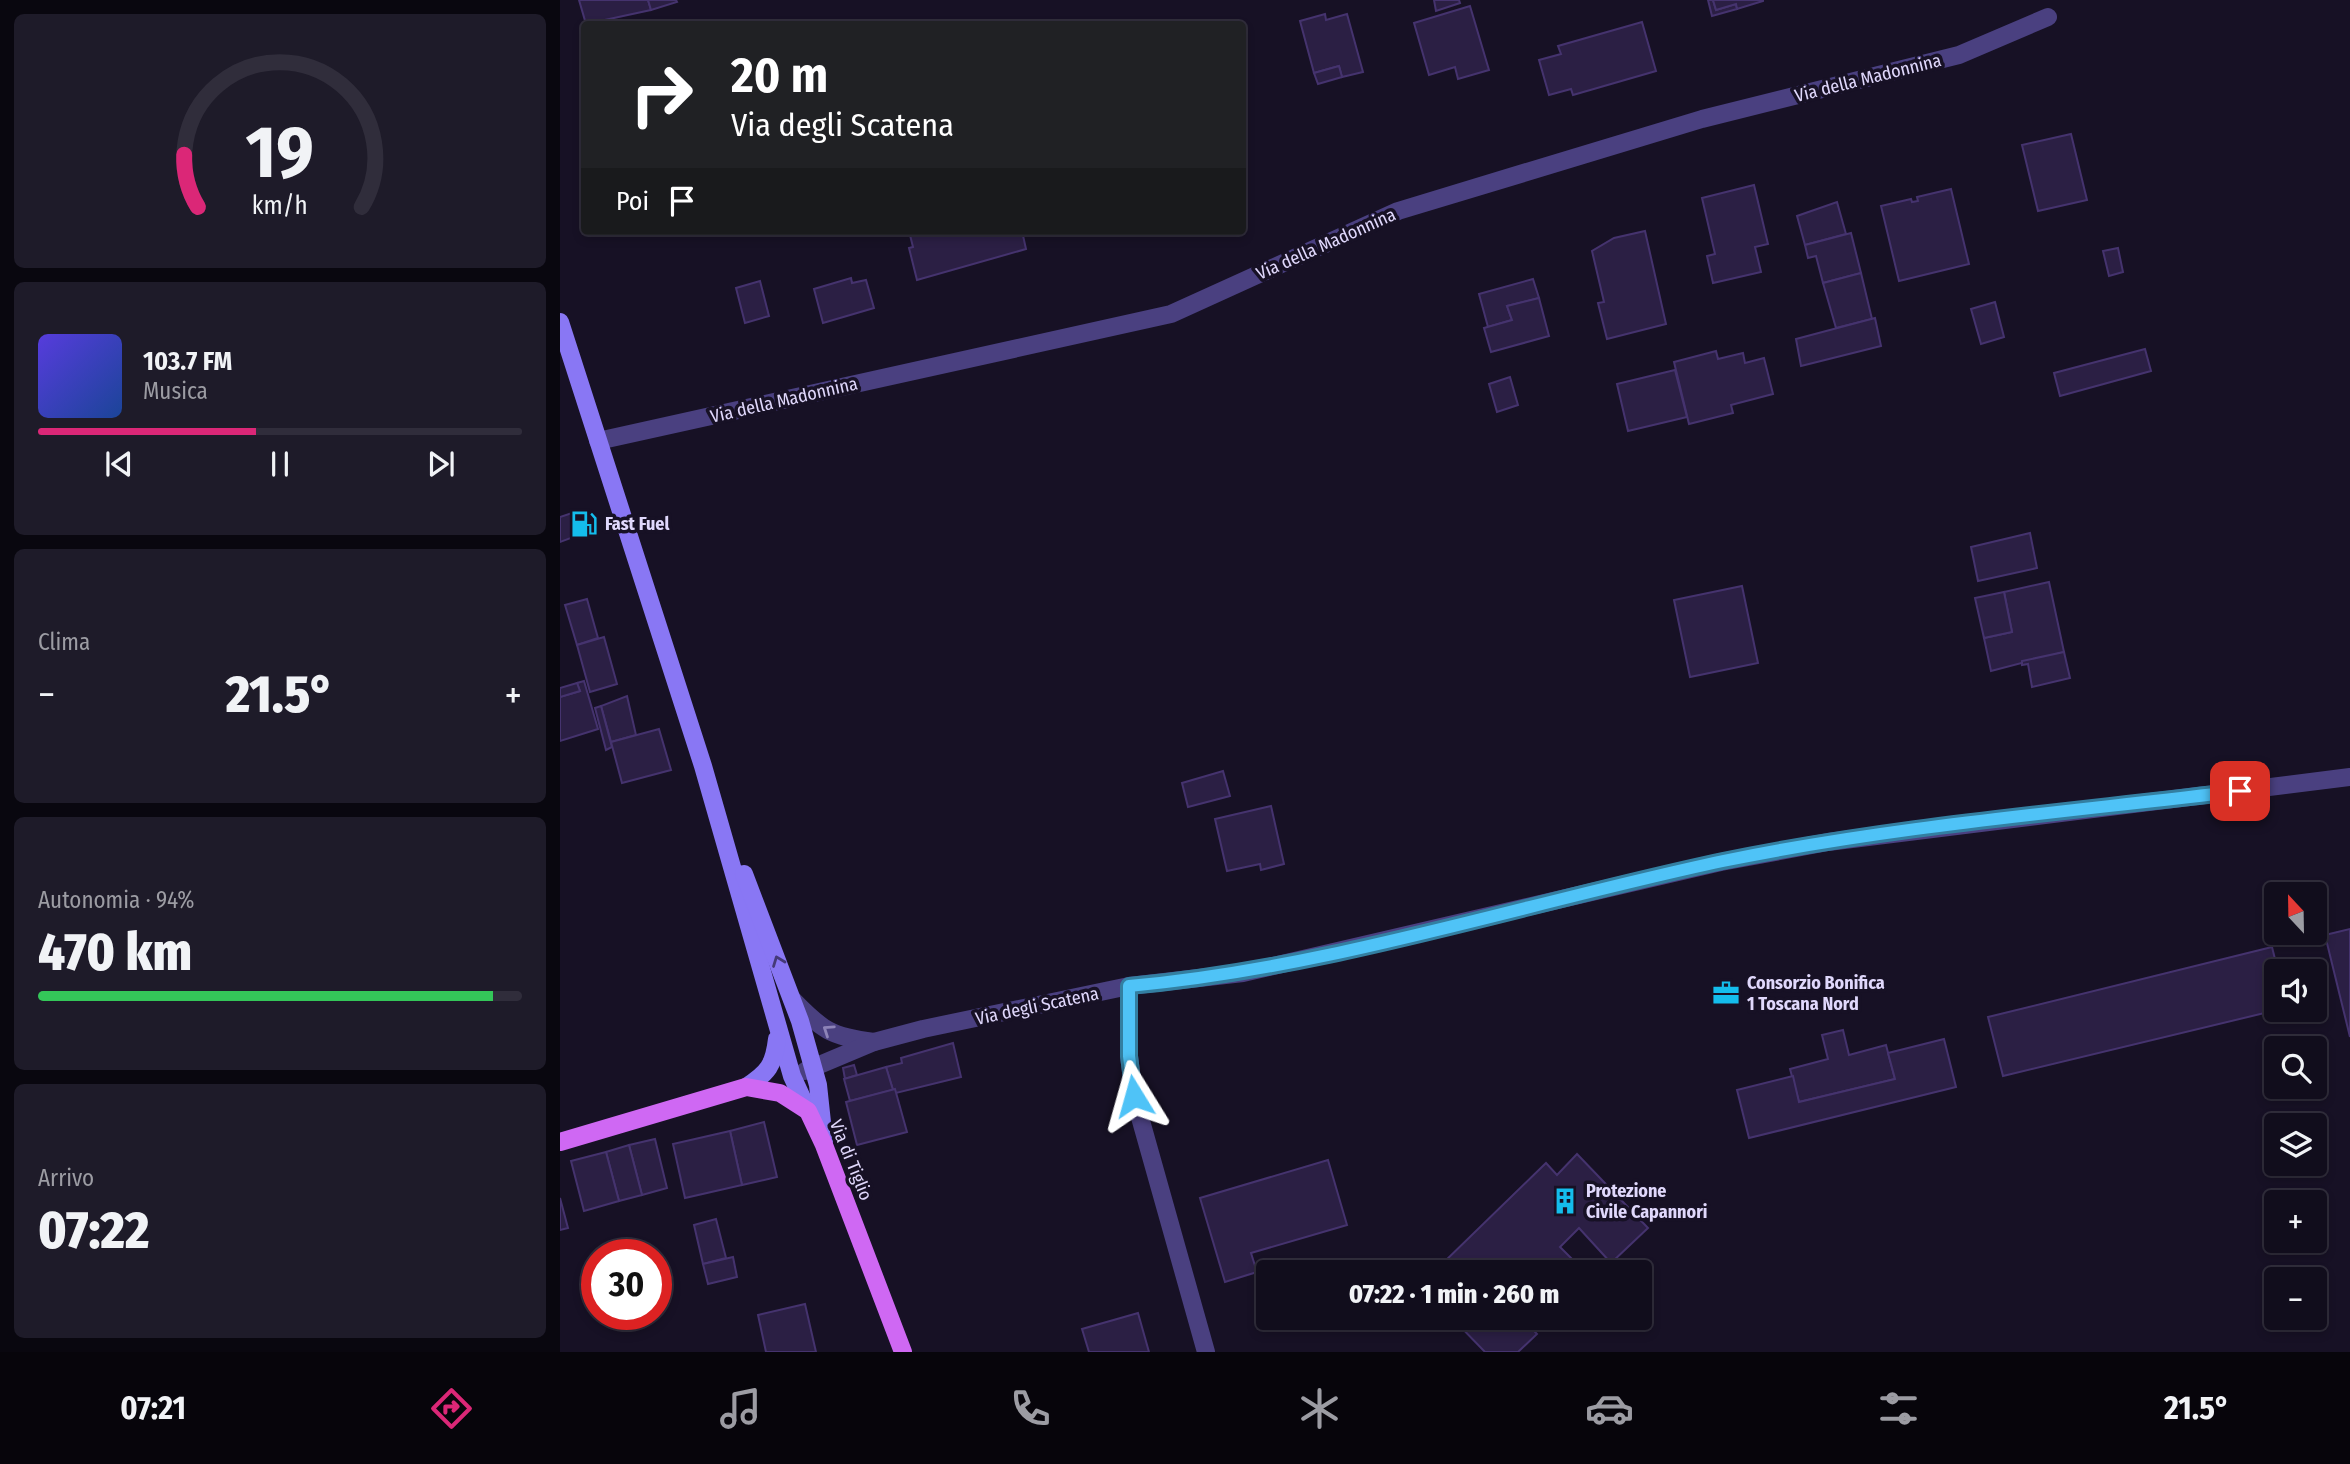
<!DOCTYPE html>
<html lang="it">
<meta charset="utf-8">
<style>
body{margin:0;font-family:"Fira Sans Condensed",sans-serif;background:#1e1b29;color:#f1f3f6;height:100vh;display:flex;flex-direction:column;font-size:26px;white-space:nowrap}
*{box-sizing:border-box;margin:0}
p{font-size:23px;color:#9c9ca3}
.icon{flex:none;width:38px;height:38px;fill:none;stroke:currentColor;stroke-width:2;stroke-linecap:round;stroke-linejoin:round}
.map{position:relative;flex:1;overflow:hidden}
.drawer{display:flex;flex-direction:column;gap:14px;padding:14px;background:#09070f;width:560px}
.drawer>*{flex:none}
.banner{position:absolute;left:21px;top:21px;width:665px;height:214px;border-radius:7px;box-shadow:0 4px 10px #0003,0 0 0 2px #302d3b;background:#202124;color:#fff;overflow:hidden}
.needle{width:46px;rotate:338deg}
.controls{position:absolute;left:1704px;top:882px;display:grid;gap:14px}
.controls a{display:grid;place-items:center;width:63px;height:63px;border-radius:7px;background:#110d1c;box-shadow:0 4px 10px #0003,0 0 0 2px #302d3b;font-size:35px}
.speed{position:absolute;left:21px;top:1239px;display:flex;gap:14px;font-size:35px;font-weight:700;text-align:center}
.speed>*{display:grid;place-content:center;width:91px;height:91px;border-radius:50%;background:#110d1c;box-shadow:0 4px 10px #0003,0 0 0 2px #302d3b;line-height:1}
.speed .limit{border:10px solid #d22;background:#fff;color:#111}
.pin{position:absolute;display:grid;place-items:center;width:60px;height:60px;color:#fff;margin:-30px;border-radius:14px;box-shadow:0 4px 10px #0006}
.me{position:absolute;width:77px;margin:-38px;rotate:352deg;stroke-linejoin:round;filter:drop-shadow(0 0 5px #0008)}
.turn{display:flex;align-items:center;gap:24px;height:147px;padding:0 35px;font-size:32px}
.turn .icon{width:91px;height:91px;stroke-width:2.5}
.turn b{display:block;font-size:49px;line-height:60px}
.then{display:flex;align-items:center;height:66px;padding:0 35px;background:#0003;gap:14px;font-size:26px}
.big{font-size:52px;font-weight:800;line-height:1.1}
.drawer .card{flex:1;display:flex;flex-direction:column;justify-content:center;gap:10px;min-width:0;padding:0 24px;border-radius:10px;background:#1e1b29}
.drawer .dial{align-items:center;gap:0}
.dial svg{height:182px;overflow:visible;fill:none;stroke:#302d3b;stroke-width:7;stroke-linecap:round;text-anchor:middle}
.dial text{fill:#f1f3f6;stroke:none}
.song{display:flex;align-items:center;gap:21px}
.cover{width:84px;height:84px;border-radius:10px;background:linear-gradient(135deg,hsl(250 70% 55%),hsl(220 70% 35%))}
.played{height:7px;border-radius:4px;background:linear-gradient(90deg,#db2777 45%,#302d3b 45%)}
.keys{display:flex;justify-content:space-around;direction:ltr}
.heat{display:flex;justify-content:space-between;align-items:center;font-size:38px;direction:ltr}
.charge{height:10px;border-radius:5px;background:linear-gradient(90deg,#34c759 94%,#302d3b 0)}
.trip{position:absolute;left:696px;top:1260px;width:396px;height:70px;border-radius:7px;background:#110d1c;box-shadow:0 4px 10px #0003,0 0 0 2px #302d3b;font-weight:800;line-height:70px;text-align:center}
.dock{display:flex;height:112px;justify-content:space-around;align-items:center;background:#07050b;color:#9c9ca3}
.dock .icon{width:49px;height:49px}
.dock .active{color:#db2777}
.dock b{font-size:32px;color:#f1f3f6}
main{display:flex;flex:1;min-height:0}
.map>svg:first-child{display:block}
.building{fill:#2b1f44;stroke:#45336e;stroke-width:2}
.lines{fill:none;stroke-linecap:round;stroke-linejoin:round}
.street{stroke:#4a4080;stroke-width:18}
.secondary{stroke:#8977f4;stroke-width:18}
.primary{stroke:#cf68f3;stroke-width:18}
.oneway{stroke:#453a78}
.oneway2{stroke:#8e84b8}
.route-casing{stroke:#337fa1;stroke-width:18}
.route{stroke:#4fc3f7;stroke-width:12}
.labels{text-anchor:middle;stroke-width:7;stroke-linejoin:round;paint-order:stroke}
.street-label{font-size:18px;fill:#e0d8fc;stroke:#171125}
.poi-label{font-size:18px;font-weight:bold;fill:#e0d8fc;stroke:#171125;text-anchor:start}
</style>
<main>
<section class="drawer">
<div class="card dial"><svg viewBox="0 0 100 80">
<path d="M14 69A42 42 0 1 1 86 69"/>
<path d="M14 69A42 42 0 0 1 8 46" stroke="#db2777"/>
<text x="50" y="56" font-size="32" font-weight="700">19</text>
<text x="50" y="72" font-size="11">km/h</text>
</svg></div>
<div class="card">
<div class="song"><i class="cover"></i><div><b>103.7 FM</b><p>Musica</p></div></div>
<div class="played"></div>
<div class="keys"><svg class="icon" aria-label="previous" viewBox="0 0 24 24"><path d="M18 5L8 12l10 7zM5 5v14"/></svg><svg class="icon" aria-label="pause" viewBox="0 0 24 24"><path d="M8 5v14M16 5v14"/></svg><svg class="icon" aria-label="next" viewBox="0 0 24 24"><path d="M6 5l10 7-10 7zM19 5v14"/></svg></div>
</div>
<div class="card"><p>Clima</p>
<div class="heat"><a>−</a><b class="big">21.5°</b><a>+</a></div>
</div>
<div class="card"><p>Autonomia · 94%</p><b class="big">470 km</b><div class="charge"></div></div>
<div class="card"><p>Arrivo</p><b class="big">07:22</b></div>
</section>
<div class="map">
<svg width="1790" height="1352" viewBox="0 0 1790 1352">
<rect width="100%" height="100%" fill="#171125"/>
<g class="building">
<path d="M19,0H88L91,10L26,24Z"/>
<path d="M88,0H116L117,2L91,10Z"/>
<path d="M874,0H899L900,3L876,11Z"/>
<path d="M1148,0H1153L1156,10L1176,4L1177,9L1152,16Z"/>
<path d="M1153,0H1203V1L1177,9L1176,4L1156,10Z"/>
<path d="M910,6L929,70L898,79L895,67L869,75L854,23Z"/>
<path d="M765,14L766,20L787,14L803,72L782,77L779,66L754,73L740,21Z"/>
<path d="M1082,22L1096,71L1013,95L1011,89L989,95L979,60L1001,54L998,46Z"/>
<path d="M779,66L782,77L758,84L754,73Z"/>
<path d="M1511,134L1527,200L1478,211L1462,145Z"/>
<path d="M1194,185L1208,244L1195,247L1201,272L1153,283L1147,256L1155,254L1142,198Z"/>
<path d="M1391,189L1409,264L1339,281L1321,206L1351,199L1352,202L1358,201L1357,197Z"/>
<path d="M1277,202L1286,234L1245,245L1237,216Z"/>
<path d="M349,231H462L466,249L357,280L349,248L353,247Z"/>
<path d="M1085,231L1106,324L1047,339L1038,303L1044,302L1032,251L1054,238Z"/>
<path d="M1291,233L1301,273L1263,283L1256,256L1248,258L1245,245Z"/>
<path d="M1558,248L1563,272L1549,276L1543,251Z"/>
<path d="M1301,273L1312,319L1276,328L1263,283Z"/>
<path d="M291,278L292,283L306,280L314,308L263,323L254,289Z"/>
<path d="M973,279L979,298L947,306L952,320L928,327L919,294Z"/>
<path d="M200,281L209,316L185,323L176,288Z"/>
<path d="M979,298L989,336L931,352L924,328L952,320L947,306Z"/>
<path d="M1435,302L1444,337L1421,344L1411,309Z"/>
<path d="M1315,318L1321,346L1241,366L1236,339Z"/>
<path d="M1585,349L1591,371L1500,396L1494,373Z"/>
<path d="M1156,351L1158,359L1183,353L1185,363L1204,358L1213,394L1171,405L1173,413L1129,424L1114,362Z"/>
<path d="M1115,370L1127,417L1068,431L1057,384Z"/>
<path d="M950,377L958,405L937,412L929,384Z"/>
<path d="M12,513L19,535L0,542V517Z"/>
<path d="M1470,533L1477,568L1418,581L1411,547Z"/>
<path d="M1489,582L1504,652L1431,671L1424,638L1452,632L1444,592Z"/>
<path d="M1182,586L1198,663L1130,677L1114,600Z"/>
<path d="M1444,592L1452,632L1424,638L1415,598Z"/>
<path d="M27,599L38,638L17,645L5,605Z"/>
<path d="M44,637L57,684L30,692L17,645Z"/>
<path d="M1504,652L1510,678L1472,687L1468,664L1462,665V661Z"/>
<path d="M24,681L38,729L0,741V697L20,691L17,683Z"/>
<path d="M17,683L20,691L0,697V688Z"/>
<path d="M67,696L76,735L51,742L41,706Z"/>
<path d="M41,706L52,747L46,750L35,708Z"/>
<path d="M99,729L111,770L62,783L51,742Z"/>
<path d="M663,771L670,796L628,807L622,783Z"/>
<path d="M711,806L724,864L701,870L700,864L667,871L655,819Z"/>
<path d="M1790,929V1037L1765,935Z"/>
<path d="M1712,947L1718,971L1717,1010L1443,1076L1428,1017Z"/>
<path d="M1283,1030L1289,1055L1326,1045L1335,1079L1239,1102L1230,1069L1268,1059L1262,1035Z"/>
<path d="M1384,1039L1396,1087L1189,1138L1177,1090L1233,1076L1239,1102L1335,1079L1328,1053Z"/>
<path d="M393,1043L401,1077L336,1093L333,1090L326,1067L342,1063L341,1058Z"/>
<path d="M294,1065L297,1075L285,1079L283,1068Z"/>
<path d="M326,1067L333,1090L290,1101L284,1079Z"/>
<path d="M335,1089L347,1132L297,1145L286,1102Z"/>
<path d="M204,1122L217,1177L182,1185L170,1131Z"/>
<path d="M170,1131L182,1185L125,1198L113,1144Z"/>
<path d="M95,1139L107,1188L82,1195L69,1145Z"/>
<path d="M69,1145L82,1195L59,1201L46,1152Z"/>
<path d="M46,1152L59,1201L24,1211L11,1161Z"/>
<path d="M1017,1154L1088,1228L1051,1263L1019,1228L1000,1247L1020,1267L1014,1272H888L881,1265L986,1163L997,1175Z"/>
<path d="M768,1160L787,1225L691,1253L697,1272L665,1282L640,1198Z"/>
<path d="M0,1198L8,1228L0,1230Z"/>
<path d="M156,1219L166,1258L143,1264L134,1225Z"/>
<path d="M173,1257L177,1277L148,1284L143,1264Z"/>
<path d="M245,1304L256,1352H206L198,1315Z"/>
<path d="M578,1313L589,1352H529L522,1329Z"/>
<path d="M892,1318H962L977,1334L958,1352H925Z"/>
</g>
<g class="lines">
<g class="street">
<path d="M38,441L611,314L838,211L1142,119L1399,55L1488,17"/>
<path d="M569,986V1056L574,1096L646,1352"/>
<path d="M232,999C262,1030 271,1037 314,1042"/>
<path d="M245,1071L314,1042L363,1029L569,986L683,973L1161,862L1268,842L1790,777"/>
</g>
<g class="secondary">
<path d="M0,322L143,766L232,1076L248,1111"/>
<path d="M184,874L240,1021L258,1085L264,1141"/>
<path d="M186,1087C208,1073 214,1065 217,1039"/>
</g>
<path class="primary" d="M0,1142L186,1087L220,1093L248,1111L264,1145L343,1352"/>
</g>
<defs><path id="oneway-chevron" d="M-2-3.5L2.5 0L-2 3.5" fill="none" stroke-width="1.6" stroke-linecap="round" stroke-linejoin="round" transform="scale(1.75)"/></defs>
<use class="oneway" href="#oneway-chevron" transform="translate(218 961) rotate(-111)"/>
<use class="oneway2" href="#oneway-chevron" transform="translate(268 1030) rotate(-146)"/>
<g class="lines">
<g class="route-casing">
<path id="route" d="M574,1096L569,1056V986C770,968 965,903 1163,861C1333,826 1508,812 1680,791"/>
</g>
<use href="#route" class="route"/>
</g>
<defs>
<g id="fuel-bare" transform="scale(2.1)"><path d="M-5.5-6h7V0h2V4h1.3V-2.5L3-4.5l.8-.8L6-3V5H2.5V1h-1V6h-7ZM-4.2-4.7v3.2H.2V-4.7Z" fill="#14bdec" stroke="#171125" stroke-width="2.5" paint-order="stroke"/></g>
<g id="office-bare" transform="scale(2.1)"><path d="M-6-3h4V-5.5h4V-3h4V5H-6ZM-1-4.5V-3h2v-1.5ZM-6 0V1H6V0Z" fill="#14bdec" stroke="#171125" stroke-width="2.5" paint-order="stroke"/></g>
<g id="building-bare" transform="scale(2.1)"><path d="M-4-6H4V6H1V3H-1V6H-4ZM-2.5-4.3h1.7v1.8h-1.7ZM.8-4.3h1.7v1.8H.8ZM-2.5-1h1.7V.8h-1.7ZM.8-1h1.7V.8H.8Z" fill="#14bdec" stroke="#171125" stroke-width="2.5" paint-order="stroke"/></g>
</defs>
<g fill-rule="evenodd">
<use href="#fuel-bare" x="24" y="524"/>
<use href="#office-bare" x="1166" y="993"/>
<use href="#building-bare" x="1005" y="1201"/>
</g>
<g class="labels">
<g class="street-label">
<text transform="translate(1308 78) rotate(-14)" y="6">Via della Madonnina</text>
<text transform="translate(766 244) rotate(-24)" y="6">Via della Madonnina</text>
<text transform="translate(224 400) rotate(-13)" y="6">Via della Madonnina</text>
<text transform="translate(477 1006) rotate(-12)" y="6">Via degli Scatena</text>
<text transform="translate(291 1160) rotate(68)" y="6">Via di Tiglio</text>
</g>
<g class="poi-label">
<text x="45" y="530">Fast Fuel</text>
<text x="1187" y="989">Consorzio Bonifica<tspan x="1187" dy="21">1 Toscana Nord</tspan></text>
<text x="1026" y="1197">Protezione<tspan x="1026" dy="21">Civile Capannori</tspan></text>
</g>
</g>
</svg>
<div class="controls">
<a><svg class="needle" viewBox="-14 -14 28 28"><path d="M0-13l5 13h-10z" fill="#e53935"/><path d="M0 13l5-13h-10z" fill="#9c9ca3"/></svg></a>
<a><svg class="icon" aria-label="sound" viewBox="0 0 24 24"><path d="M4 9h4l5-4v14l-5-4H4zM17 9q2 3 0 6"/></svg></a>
<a><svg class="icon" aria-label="search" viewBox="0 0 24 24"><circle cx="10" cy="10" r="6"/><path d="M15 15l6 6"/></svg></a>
<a><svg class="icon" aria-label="layers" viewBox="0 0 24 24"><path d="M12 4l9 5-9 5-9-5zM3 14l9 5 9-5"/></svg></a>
<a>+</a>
<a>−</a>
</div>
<div class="speed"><div class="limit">30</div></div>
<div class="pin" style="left:1680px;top:791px;background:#d93025"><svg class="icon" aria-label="arrive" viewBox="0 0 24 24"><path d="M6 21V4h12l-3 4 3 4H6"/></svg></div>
<svg class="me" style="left:574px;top:1096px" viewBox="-20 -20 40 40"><path d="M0-17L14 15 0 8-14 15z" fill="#4fc3f7" stroke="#fff" stroke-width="4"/></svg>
<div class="trip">07:22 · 1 min · 260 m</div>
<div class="banner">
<div class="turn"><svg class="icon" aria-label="right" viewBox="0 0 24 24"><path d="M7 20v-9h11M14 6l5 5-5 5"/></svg><div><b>20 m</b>Via degli Scatena</div></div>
<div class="then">Poi<svg class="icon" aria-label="arrive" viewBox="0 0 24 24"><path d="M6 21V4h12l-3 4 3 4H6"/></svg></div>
</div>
</div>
</main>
<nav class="dock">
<b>07:21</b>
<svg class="icon active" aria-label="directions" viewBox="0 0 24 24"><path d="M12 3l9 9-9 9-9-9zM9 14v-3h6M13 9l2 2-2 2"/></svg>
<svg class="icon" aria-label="music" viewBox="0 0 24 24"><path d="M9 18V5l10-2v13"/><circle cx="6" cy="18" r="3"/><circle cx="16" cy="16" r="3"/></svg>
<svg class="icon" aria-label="phone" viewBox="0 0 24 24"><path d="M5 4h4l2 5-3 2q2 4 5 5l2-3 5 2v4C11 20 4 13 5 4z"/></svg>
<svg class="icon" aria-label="climate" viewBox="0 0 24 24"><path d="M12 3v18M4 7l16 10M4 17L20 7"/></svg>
<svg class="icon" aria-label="car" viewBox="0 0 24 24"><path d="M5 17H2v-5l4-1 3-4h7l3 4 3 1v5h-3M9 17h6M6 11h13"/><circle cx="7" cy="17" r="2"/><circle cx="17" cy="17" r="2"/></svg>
<svg class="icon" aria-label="filters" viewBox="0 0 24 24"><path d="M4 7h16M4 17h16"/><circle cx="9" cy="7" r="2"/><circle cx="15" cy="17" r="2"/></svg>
<b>21.5°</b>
</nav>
